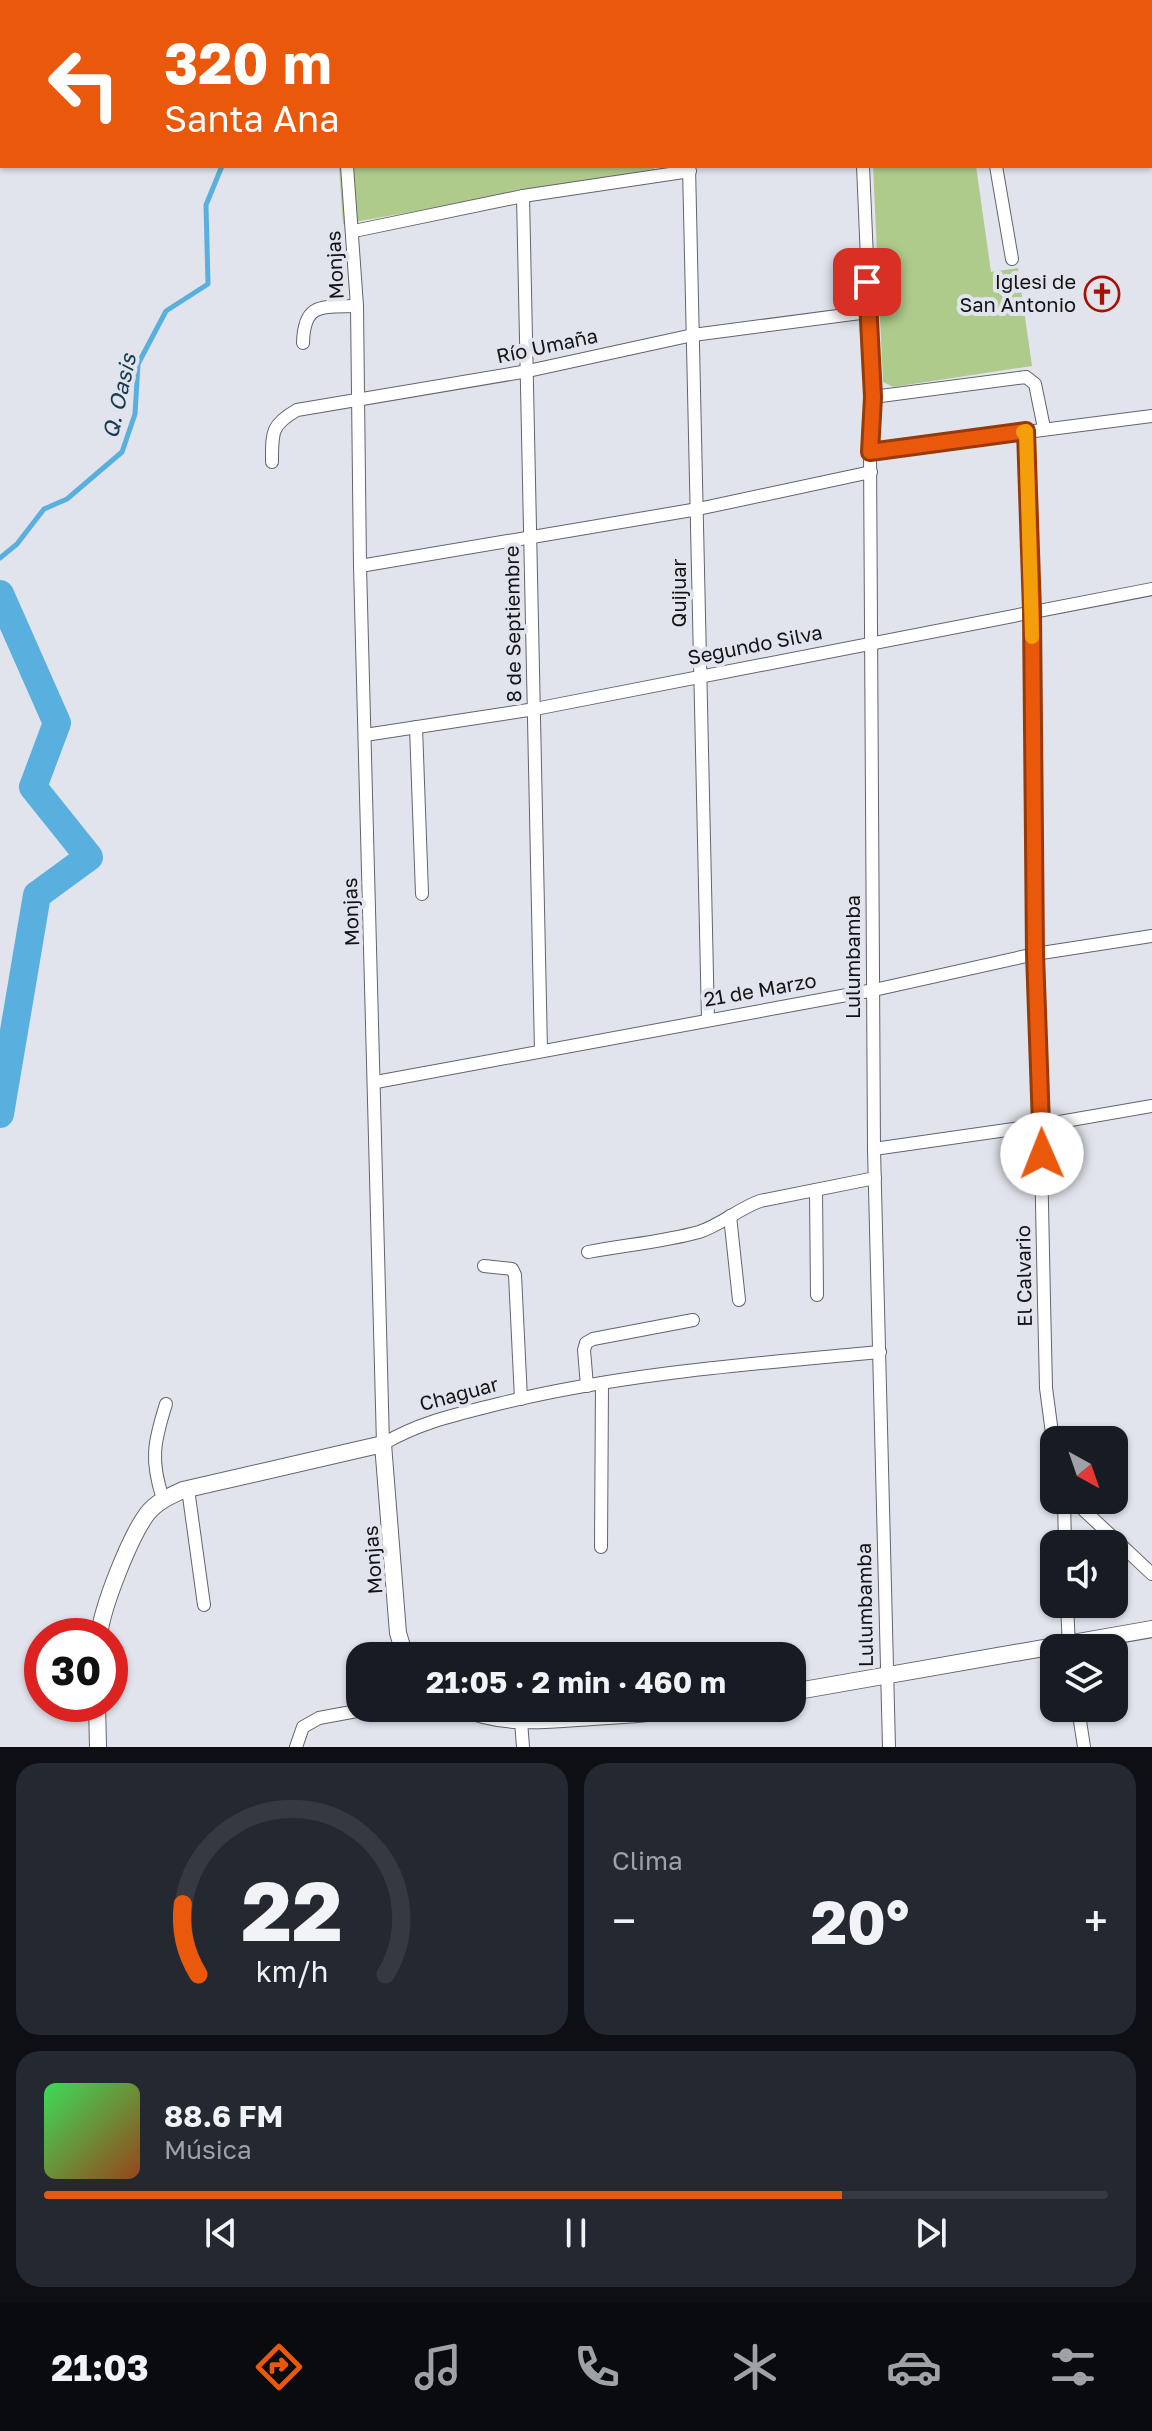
<!DOCTYPE html>
<html lang="es">
<meta charset="utf-8">
<style>
body{margin:0;font-family:"Golos Text",sans-serif;background:#242831;color:#f1f3f6;height:100vh;display:flex;flex-direction:column;font-size:30px;white-space:nowrap}
*{box-sizing:border-box;margin:0}
p{font-size:26px;color:#9ea1a6}
.icon{flex:none;width:44px;height:44px;fill:none;stroke:currentColor;stroke-width:2;stroke-linecap:round;stroke-linejoin:round}
.map{position:relative;height:1747px;overflow:hidden}
.sheet{display:flex;flex-direction:column;gap:16px;padding:16px;background:#0d0f14;flex:1}
.sheet>*{flex:none}
.guide{position:absolute;left:0px;top:0px;width:1152px;height:168px;box-shadow:0 2px 6px #0004;background:#ea580c;color:#fff;overflow:hidden}
.needle{width:52px;rotate:140deg}
.fabs{position:absolute;left:1040px;top:1426px;display:grid;gap:16px}
.fabs a{display:grid;place-items:center;width:88px;height:88px;border-radius:16px;background:#171b24;box-shadow:0 2px 6px #0004;font-size:40px}
.speed{position:absolute;left:24px;top:1618px;display:flex;gap:16px;font-size:40px;font-weight:700;text-align:center}
.speed>*{display:grid;place-content:center;width:104px;height:104px;border-radius:50%;background:#171b24;box-shadow:0 2px 6px #0004;line-height:1}
.speed .limit{border:12px solid #d22;background:#fff;color:#111}
.pin{position:absolute;display:grid;place-items:center;width:68px;height:68px;color:#fff;margin:-34px;border-radius:16px;box-shadow:0 4px 12px #0006}
.me{position:absolute;width:88px;margin:-44px;rotate:359deg;stroke-linejoin:round;filter:drop-shadow(0 0 6px #0008)}
.turn{display:flex;align-items:center;gap:28px;height:168px;padding:0 32px;font-size:36px}
.turn .icon{width:104px;height:104px;stroke-width:2.5}
.turn b{display:block;font-size:56px;line-height:68px}
.big{font-size:60px;font-weight:700;line-height:1.1}
.sheet .tile{flex:1;display:flex;flex-direction:column;justify-content:center;gap:12px;min-width:0;padding:0 28px;border-radius:24px;background:#242831}
.sheet .dial{align-items:center;gap:0}
.dial svg{height:208px;overflow:visible;fill:none;stroke:#363941;stroke-width:7;stroke-linecap:round;text-anchor:middle}
.dial text{fill:#f1f3f6;stroke:none}
.song{display:flex;align-items:center;gap:24px}
.cover{width:96px;height:96px;border-radius:12px;background:linear-gradient(135deg,hsl(130 70% 55%),hsl(20 70% 35%))}
.played{height:8px;border-radius:4px;background:linear-gradient(90deg,#ea580c 75%,#363941 75%)}
.keys{display:flex;justify-content:space-around;direction:ltr}
.heat{display:flex;justify-content:space-between;align-items:center;font-size:44px;direction:ltr}
.sheet .tiles{flex:1;display:grid;gap:16px;grid-template-columns:1fr 1fr}
.tile:last-child{grid-column:span 2}
.trip{position:absolute;left:346px;top:1642px;width:460px;height:80px;border-radius:24px;background:#171b24;box-shadow:0 2px 6px #0004;font-weight:700;line-height:80px;text-align:center}
.tab-bar{display:flex;height:128px;justify-content:space-around;align-items:center;background:#090b0e;color:#9ea1a6}
.tab-bar .icon{width:56px;height:56px}
.tab-bar .current{color:#ea580c}
.tab-bar b{font-size:36px;color:#f1f3f6}
.map>svg:first-child{display:block}
.green{fill:#afcb8c}
.lines{fill:none;stroke-linecap:round;stroke-linejoin:round}
.stream{stroke:#59b0df;stroke-width:5}
.river{stroke:#59b0df;stroke-width:28}
.minor-casing{stroke:#62656c;stroke-width:14}
.tertiary-casing{stroke:#62656c;stroke-width:18}
.minor{stroke:#fff;stroke-width:12}
.tertiary{stroke:#fff;stroke-width:16}
.route-casing{stroke:#983908;stroke-width:20}
.route{stroke:#ea580c;stroke-width:14}
.slow{stroke:#f59e0b;stroke-width:14}
.labels{text-anchor:middle;stroke-width:8;stroke-linejoin:round;paint-order:stroke}
.street-label{font-size:20px;fill:#121316;stroke:#e1e4ec}
.poi-label{font-size:20px;fill:#121316;stroke:#e1e4ec;text-anchor:end}
.water-label{font-size:22px;font-style:italic;fill:#163c50;stroke:#e1e4ec}
</style>
<div class="map">
<svg width="1152" height="1747" viewBox="0 0 1152 1747">
<rect width="100%" height="100%" fill="#e1e4ec"/>
<g class="green">
<path d="M339,166H654V169L343,224Z"/>
<path d="M873,166H976L991,272L1018,268L1032,366L893,387L883,382Z"/>
</g>
<g class="lines">
<g class="stream">
<path d="M205,2L207,0"/>
<path d="M0,558L17,544L44,509L67,499L122,452L135,414L138,364L166,311L208,284L206,205L222,166"/>
</g>
<path class="river" d="M0,594L57,723L33,787L89,857L37,895L0,1114"/>
<g class="minor-casing">
<g id="minor">
<path d="M682,0V2"/>
<path d="M1023,0V2"/>
<path d="M631,2L641,0"/>
<path d="M347,166L357,306L360,566L383,1444C420,1422 458,1414 498,1404C623,1373 752,1364 880,1352"/>
<path d="M689,166L708,1020"/>
<path d="M863,166L873,397L870,452L874,1149L889,1747"/>
<path d="M996,166L1012,259"/>
<path d="M523,196L541,1051"/>
<path d="M354,231L523,196L690,171"/>
<path d="M303,343C304,302 322,307 357,306"/>
<path d="M873,397L1026,377L1035,384L1044,428"/>
<path d="M1026,431L1044,1301L1046,1388L1054,1448"/>
<path d="M870,452L1152,416"/>
<path d="M272,462C272,432 271,425 297,410L528,371L693,335L868,312"/>
<path d="M360,566L698,509L871,472"/>
<path d="M416,727L422,894"/>
<path d="M365,735L535,709L1152,589"/>
<path d="M376,1082L874,990L1035,954L1152,936"/>
<path d="M874,1149L1042,1125L1152,1106"/>
<path d="M816,1190L817,1295"/>
<path d="M730,1216L739,1300"/>
<path d="M588,1252C624,1245 663,1242 699,1232C721,1225 738,1209 760,1201L875,1178"/>
<path d="M484,1266L512,1269L515,1275L521,1399"/>
<path d="M587,1386L584,1350L586,1343L593,1339L693,1320"/>
<path d="M188,1489L204,1605"/>
<path d="M163,1499C150,1460 154,1442 166,1404"/>
<path d="M1064,1500L1065,1544"/>
<path d="M1073,1500L1152,1574"/>
<path d="M601,1547L602,1383"/>
<path d="M1067,1604L1069,1648"/>
<path d="M1078,1708L1084,1747"/>
<path d="M521,1721L523,1747"/>
<path d="M296,1747L303,1727L319,1718L373,1708"/>
</g>
</g>
<g class="tertiary-casing">
<g id="tertiary">
<path d="M99,1636C102,1607 130,1537 147,1514C156,1502 170,1496 183,1490L383,1444L398,1633L405,1656"/>
<path d="M792,1692L1152,1629"/>
<path d="M97,1704L98,1747"/>
<path d="M462,1708C504,1726 548,1720 592,1717C626,1715 659,1713 692,1708"/>
</g>
</g>
<use href="#minor" class="minor"/>
<use href="#tertiary" class="tertiary"/>
</g>
<g class="lines">
<g class="route-casing">
<path id="route" d="M867,282L873,397L870,452L1026,431L1032,611L1035,954L1042,1154"/>
</g>
<use href="#route" class="route"/>
<path class="slow" d="M1023,432L1026,431L1032,637"/>
</g>
<defs>
<g id="church-ring" transform="scale(1.8)"><circle r="9.5" fill="#e1e4ec" stroke="#a51103" stroke-width="1.5"/><path d="M-1.2-6h2.4v3.5h3.3v2.4h-3.3V6h-2.4V-.1h-3.3v-2.4h3.3Z" fill="#a51103"/></g>
</defs>
<g fill-rule="evenodd">
<use href="#church-ring" x="1102" y="294"/>
</g>
<g class="labels">
<g class="street-label">
<text transform="translate(335 265) rotate(-93)" y="7">Monjas</text>
<text transform="translate(547 346) rotate(-12)" y="7">Río Umaña</text>
<text transform="translate(679 593) rotate(-90)" y="7">Quijuar</text>
<text transform="translate(513 624) rotate(-91)" y="7">8 de Septiembre</text>
<text transform="translate(755 645) rotate(-11)" y="7">Segundo Silva</text>
<text transform="translate(351 912) rotate(-92)" y="7">Monjas</text>
<text transform="translate(853 957) rotate(-90)" y="7">Lulumbamba</text>
<text transform="translate(760 990) rotate(-10)" y="7">21 de Marzo</text>
<text transform="translate(1024 1276) rotate(-91)" y="7">El Calvario</text>
<text transform="translate(459 1394) rotate(-15)" y="7">Chaguar</text>
<text transform="translate(373 1560) rotate(-94)" y="7">Monjas</text>
<text transform="translate(865 1605) rotate(-91)" y="7">Lulumbamba</text>
</g>
<g class="poi-label">
<text x="1076" y="289">Iglesi de<tspan x="1076" dy="23">San Antonio</tspan></text>
</g>
<g class="water-label">
<text transform="translate(119 396) rotate(-77)" y="8">Q. Oasis</text>
</g>
</g>
</svg>
<div class="fabs">
<a><svg class="needle" viewBox="-14 -14 28 28"><path d="M0-13l5 13h-10z" fill="#e53935"/><path d="M0 13l5-13h-10z" fill="#9ea1a6"/></svg></a>
<a><svg class="icon" aria-label="sound" viewBox="0 0 24 24"><path d="M4 9h4l5-4v14l-5-4H4zM17 9q2 3 0 6"/></svg></a>
<a><svg class="icon" aria-label="layers" viewBox="0 0 24 24"><path d="M12 4l9 5-9 5-9-5zM3 14l9 5 9-5"/></svg></a>
</div>
<div class="speed"><div class="limit">30</div></div>
<div class="pin" style="left:867px;top:282px;background:#d93025"><svg class="icon" aria-label="arrive" viewBox="0 0 24 24"><path d="M6 21V4h12l-3 4 3 4H6"/></svg></div>
<svg class="me" style="left:1042px;top:1154px" viewBox="-20 -20 40 40"><circle r="19" fill="#fff"/><path d="M0-13L10 11 0 6-10 11z" fill="#ea580c"/></svg>
<div class="trip">21:05 · 2 min · 460 m</div>
<div class="guide">
<div class="turn"><svg class="icon" aria-label="left" viewBox="0 0 24 24"><path d="M17 20v-9H6M10 6l-5 5 5 5"/></svg><div><b>320 m</b>Santa Ana</div></div>
</div>
</div>
<section class="sheet">
<div class="tiles">
<div class="tile dial"><svg viewBox="0 0 100 80">
<path d="M14 69A42 42 0 1 1 86 69"/>
<path d="M14 69A42 42 0 0 1 8 42" stroke="#ea580c"/>
<text x="50" y="56" font-size="32" font-weight="700">22</text>
<text x="50" y="72" font-size="11">km/h</text>
</svg></div>
<div class="tile"><p>Clima</p>
<div class="heat"><a>−</a><b class="big">20°</b><a>+</a></div>
</div>
<div class="tile">
<div class="song"><i class="cover"></i><div><b>88.6 FM</b><p>Música</p></div></div>
<div class="played"></div>
<div class="keys"><svg class="icon" aria-label="previous" viewBox="0 0 24 24"><path d="M18 5L8 12l10 7zM5 5v14"/></svg><svg class="icon" aria-label="pause" viewBox="0 0 24 24"><path d="M8 5v14M16 5v14"/></svg><svg class="icon" aria-label="next" viewBox="0 0 24 24"><path d="M6 5l10 7-10 7zM19 5v14"/></svg></div>
</div>
</div>
</section>
<nav class="tab-bar">
<b>21:03</b>
<svg class="icon current" aria-label="directions" viewBox="0 0 24 24"><path d="M12 3l9 9-9 9-9-9zM9 14v-3h6M13 9l2 2-2 2"/></svg>
<svg class="icon" aria-label="music" viewBox="0 0 24 24"><path d="M9 18V5l10-2v13"/><circle cx="6" cy="18" r="3"/><circle cx="16" cy="16" r="3"/></svg>
<svg class="icon" aria-label="phone" viewBox="0 0 24 24"><path d="M5 4h4l2 5-3 2q2 4 5 5l2-3 5 2v4C11 20 4 13 5 4z"/></svg>
<svg class="icon" aria-label="climate" viewBox="0 0 24 24"><path d="M12 3v18M4 7l16 10M4 17L20 7"/></svg>
<svg class="icon" aria-label="car" viewBox="0 0 24 24"><path d="M5 17H2v-5l4-1 3-4h7l3 4 3 1v5h-3M9 17h6M6 11h13"/><circle cx="7" cy="17" r="2"/><circle cx="17" cy="17" r="2"/></svg>
<svg class="icon" aria-label="filters" viewBox="0 0 24 24"><path d="M4 7h16M4 17h16"/><circle cx="9" cy="7" r="2"/><circle cx="15" cy="17" r="2"/></svg>
</nav>
